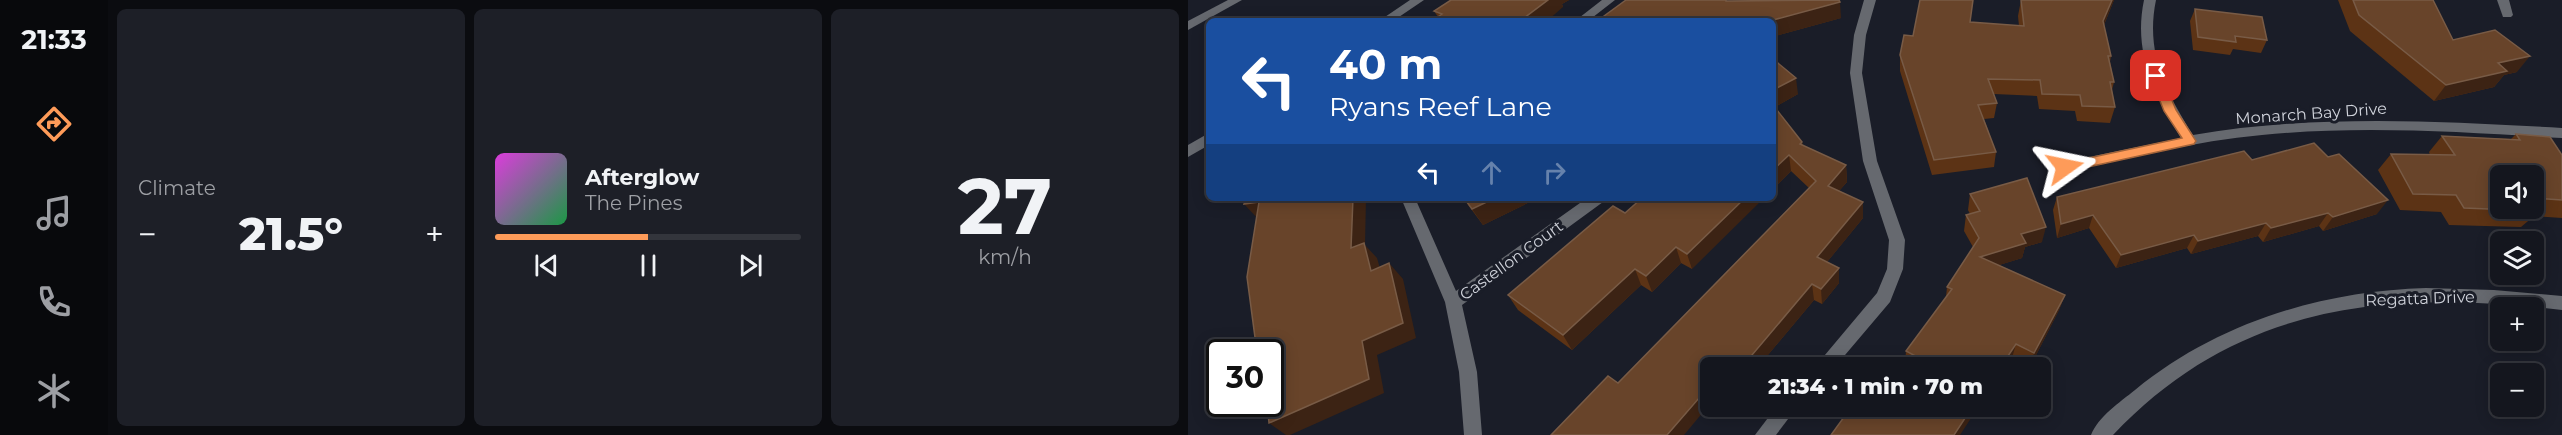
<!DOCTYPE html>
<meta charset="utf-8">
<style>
body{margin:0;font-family:Montserrat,sans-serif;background:#1d1f27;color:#f1f3f6;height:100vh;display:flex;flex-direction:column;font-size:22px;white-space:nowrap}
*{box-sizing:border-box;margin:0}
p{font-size:20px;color:#9d9fa4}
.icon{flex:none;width:33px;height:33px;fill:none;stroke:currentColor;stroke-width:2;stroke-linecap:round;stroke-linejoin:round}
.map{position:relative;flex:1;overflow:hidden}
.details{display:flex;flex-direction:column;gap:9px;padding:9px;background:#0b0c10;width:1080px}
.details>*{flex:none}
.guide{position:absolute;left:18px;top:18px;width:570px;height:183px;border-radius:9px;box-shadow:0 3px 15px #0003,0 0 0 2px #33353c;background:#1a4fa0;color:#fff;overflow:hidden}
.tools{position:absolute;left:1302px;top:165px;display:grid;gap:12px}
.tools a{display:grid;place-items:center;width:54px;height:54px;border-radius:9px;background:#14161e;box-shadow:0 3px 15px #0003,0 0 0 2px #33353c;font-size:30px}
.speed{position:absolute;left:18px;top:339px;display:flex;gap:12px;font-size:30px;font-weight:700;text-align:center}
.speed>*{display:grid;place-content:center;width:78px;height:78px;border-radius:50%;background:#14161e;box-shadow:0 3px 15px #0003,0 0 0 2px #33353c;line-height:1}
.speed .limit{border:3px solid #111;border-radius:9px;background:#fff;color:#111}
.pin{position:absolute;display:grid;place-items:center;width:51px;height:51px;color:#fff;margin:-26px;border-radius:12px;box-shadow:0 3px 9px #0006}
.me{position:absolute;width:66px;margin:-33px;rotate:78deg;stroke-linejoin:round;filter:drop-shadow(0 0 4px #0008)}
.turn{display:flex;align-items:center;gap:21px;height:126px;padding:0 24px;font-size:27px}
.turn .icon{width:78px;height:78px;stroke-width:2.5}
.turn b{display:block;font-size:42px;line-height:51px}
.lanes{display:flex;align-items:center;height:57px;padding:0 24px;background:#0003;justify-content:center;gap:30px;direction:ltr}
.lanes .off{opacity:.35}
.big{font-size:45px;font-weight:800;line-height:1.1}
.details .tile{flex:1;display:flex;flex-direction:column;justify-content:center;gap:9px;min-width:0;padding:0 21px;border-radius:9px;background:#1d1f27}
.details .dial{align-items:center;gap:0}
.dial b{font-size:78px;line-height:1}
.song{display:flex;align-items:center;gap:18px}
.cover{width:72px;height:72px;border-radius:9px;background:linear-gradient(135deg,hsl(300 70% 55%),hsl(140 70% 35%))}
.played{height:6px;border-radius:3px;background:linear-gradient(90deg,#fe9b59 50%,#33353c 50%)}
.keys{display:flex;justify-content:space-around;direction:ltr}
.heat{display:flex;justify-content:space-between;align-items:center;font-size:33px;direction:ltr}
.details .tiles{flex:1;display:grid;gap:9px;grid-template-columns:repeat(3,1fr)}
.trip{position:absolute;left:512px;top:357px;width:351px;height:60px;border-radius:9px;background:#14161e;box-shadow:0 3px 15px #0003,0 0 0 2px #33353c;font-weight:800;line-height:60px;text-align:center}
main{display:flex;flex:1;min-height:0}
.menu{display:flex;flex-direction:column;width:108px;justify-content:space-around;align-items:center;background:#08090c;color:#9d9fa4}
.menu .icon{width:42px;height:42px}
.menu .on{color:#fe9b59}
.menu b{font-size:27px;color:#f1f3f6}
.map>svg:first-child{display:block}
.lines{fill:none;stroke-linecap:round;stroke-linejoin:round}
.minor{fill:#66696f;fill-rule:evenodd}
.wall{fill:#5c3315;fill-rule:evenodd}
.shaded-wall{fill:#3c2314}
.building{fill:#68442a;stroke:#785b46;stroke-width:1.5}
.route{fill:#fe9b59;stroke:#a5653a;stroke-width:1.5}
.labels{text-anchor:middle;stroke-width:6;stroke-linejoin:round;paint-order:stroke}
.street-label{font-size:16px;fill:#d0d3db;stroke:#1a1d28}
</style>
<main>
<nav class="menu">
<b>21:33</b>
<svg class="icon on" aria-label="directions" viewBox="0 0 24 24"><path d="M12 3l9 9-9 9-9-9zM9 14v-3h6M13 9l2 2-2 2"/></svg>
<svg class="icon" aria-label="music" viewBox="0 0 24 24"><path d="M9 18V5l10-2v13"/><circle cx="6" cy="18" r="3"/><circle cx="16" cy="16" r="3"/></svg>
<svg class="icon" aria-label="phone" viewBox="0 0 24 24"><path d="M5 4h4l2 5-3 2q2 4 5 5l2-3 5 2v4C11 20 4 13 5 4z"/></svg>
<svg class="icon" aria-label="climate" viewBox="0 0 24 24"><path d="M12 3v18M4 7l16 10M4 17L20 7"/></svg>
</nav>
<section class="details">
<div class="tiles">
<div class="tile"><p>Climate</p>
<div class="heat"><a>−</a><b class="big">21.5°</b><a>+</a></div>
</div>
<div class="tile">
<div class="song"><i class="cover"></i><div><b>Afterglow</b><p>The Pines</p></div></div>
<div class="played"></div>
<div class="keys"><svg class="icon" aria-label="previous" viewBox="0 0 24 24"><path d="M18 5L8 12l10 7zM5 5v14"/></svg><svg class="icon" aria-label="pause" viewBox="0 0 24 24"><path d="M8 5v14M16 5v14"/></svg><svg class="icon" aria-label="next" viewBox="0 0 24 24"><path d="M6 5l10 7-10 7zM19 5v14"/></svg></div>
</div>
<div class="tile dial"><b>27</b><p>km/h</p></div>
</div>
</section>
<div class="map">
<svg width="1374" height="435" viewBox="0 0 1374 435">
<rect width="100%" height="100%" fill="#1a1d28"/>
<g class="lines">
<g class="minor">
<path d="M40,0H54L0,30V21Z"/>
<path d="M222,0H236L205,21H191Z"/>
<path d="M414,0H427L400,21H387Z"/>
<path d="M676,0H688L678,35L674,73L689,161L717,240L715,269L702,302L646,368H626L689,293L699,269L701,240L675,161L662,73L666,35Z"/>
<path d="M956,0H968C957,53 978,92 1005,135C1127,114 1251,121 1374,128V138C1274,132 1173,125 1074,135C1007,141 942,158 877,172L872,171L870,167L877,162L993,138C966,93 945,53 956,0Z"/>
<path d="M1309,0H1321L1325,15L1323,17H1315Z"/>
<path d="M21,133V145L0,157V145Z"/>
<path d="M213,198H227L268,291L399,198H417L415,202L274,305L289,372L294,435H276L271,372L257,302Z"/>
<path d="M1238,288L1306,290L1374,296V310C1201,290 1051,302 925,435H903C910,417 932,402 947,390C1029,323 1133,291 1238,288Z"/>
<path d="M589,406H610L588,435H567Z"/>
</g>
</g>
<g class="wall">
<path d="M263,0H381L374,4L375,7L250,17L246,11Z"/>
<path d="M732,0H785L782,22L831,26L830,16L833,0H926L916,25L923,56L922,62L926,82L924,90L927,107L922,123L889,121L887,111L851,109L849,96L806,94L809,103L806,118L796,119L808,152L806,167L744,175L712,71V55L725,36Z"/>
<path d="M1150,0H1245L1265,40L1329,72L1316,75L1306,87L1246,101L1162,31Z"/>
<path d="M1007,9L1079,40L1073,53L1045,49L1042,55L1005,50L1002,21Z"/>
<path d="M653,18L587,36L588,46L585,47V21Z"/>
<path d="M585,59L610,94L587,107L614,142L615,146L658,165L659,182L651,191L675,218L639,262L651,283L634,304L626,300L569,368H522V406H524L519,413L516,411L430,383L621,188L603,171L585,189Z"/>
<path d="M1328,134L1374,155V218L1346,216L1333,227L1261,225L1253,212L1212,210L1190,170L1203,154L1242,155L1241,152L1254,136L1323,139ZM1346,176V208H1312Z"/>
<path d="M1064,160L1189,214L1135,231L1131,226L1075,242L1070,236L1003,254L999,248L928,268L901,228L869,238L865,210L869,197Z"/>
<path d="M782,194L854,242L837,247L834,258L811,265L877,295L871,310L842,367L824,358L817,368H722L717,365L718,351L758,297L759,287L785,247L776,231L778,215L782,214L780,210Z"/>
<path d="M275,198H350L295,225Z"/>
<path d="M502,200L504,269L493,263L464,292L453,285L384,350L330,310L320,295L437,213Z"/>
</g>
<g class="shaded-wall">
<path d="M360,0H381L374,4L375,7L359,21H332Z"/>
<path d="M924,0H926L911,37L915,21Z"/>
<path d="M652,2L653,18L587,36L588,46L585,20Z"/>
<path d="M1342,56L1329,72L1316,75L1306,87L1246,101L1258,85L1310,63Z"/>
<path d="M608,78L610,94L585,108V90Z"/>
<path d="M601,155L603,171L585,189V170Z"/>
<path d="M658,165L659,182L641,202L640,186Z"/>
<path d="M165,198H178L177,245L189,258L197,286L163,248Z"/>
<path d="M307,198H350L295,225L284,209Z"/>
<path d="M557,198H576L504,269L499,254Z"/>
<path d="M1200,200L1189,214L1135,231L1145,217Z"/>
<path d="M71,202L72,221L56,204Z"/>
<path d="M675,202V218L631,272L629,257Z"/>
<path d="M1140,213L1131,226L1075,242L1083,228Z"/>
<path d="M905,215L901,228L869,238L873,224Z"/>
<path d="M1078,223L1070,236L1003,254L1010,241Z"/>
<path d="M858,227L854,242L837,247L834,258L789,272L792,257L833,234Z"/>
<path d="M1006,235L999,248L928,268L933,255Z"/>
<path d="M488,247L493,263L464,292L458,276Z"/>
<path d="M201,263L215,279L228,338L189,355L196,393L102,435H98L81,423Z"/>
<path d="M651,268V283L634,304L633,289Z"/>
<path d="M447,269L453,285L384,350L375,335Z"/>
<path d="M624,284L626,300L569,368H553Z"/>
<path d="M877,295L871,310L842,367L846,353Z"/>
<path d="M73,342L77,352L68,345Z"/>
<path d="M828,344L824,358L817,368H812Z"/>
<path d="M522,390V406H524L519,413L513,400Z"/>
<path d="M511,398L516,411L496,435H479Z"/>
<path d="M785,406H791L772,435H766Z"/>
</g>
<g class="building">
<path d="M263,0H360L332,21H244L254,14L246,11Z"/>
<path d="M438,0H538V1L651,0L652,2L585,20L586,30H585V21H411L412,19Z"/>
<path d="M732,0H785L782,22L836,26L833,0H924L915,21L923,56H920L926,82H922L927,107L894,106L892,95L854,94L852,80L800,79L809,103L790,105L808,152L746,160L712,55L716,35L725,36Z"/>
<path d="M1165,0H1245L1265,40L1307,30L1342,56L1310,63L1319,71L1258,85L1171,15Z"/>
<path d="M1007,9L1074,17L1079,40L1047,36L1048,42L1010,37Z"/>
<path d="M585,59L608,78L585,90Z"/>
<path d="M585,105L614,142L612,144L658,165L640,186L675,202L629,257L651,268L633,289L624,284L553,368H522V390L513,400L511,398L479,435H363L420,376L430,383L628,181L601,155L585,170Z"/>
<path d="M1328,134L1362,137L1374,155V200L1346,198V176H1312V208H1346V204L1350,211L1276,208L1268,195L1225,194L1203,154L1267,155L1254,136L1332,140Z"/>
<path d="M1126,143L1140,157L1151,154L1200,200L1145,217L1140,213L1083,228L1078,223L1010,241L1006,235L933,255L905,215L873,224L869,197L1056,151L1064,160Z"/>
<path d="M839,178L858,227L833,234L838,243L792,257L877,295L846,353L828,344L812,368H730L735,360L718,351L764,289L759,287L791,238L778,215L792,211L782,194Z"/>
<path d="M58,198H165L163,248L176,243L183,271L201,263L215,323L174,341L181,379L81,423L79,404H82V352H74L73,342L68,345L59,277L71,202L56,204Z"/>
<path d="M276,198H307L284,209Z"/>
<path d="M454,198H498L502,200L505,198H557L499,254L488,247L458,276L447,269L375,335L320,295L425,206L437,213Z"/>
<path d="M664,406H690L698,412L702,406H785L766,435H643Z"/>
</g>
<path class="route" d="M968,73L974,76L988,110L1008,141L1006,144L877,172L872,171L870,167L872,164L877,163L994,138L976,111L962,76Z"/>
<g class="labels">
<g class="street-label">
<text transform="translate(1123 113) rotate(-4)" y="6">Monarch Bay Drive</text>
<text transform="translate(323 260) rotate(-36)" y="6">Castellon Court</text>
<text transform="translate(1232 298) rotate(-2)" y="6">Regatta Drive</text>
</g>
</g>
</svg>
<div class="tools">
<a><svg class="icon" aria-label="sound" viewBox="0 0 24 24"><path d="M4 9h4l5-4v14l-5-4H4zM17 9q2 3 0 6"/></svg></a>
<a><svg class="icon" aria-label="layers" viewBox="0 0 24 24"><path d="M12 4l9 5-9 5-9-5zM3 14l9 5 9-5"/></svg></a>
<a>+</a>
<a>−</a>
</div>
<div class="speed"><div class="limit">30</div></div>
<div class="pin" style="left:968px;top:76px;background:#d93025"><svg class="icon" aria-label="arrive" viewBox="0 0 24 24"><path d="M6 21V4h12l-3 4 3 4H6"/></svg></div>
<svg class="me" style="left:877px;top:167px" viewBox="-20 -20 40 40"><path d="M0-17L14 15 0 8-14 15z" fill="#fe9b59" stroke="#fff" stroke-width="4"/></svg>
<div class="trip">21:34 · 1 min · 70 m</div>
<div class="guide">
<div class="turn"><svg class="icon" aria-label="left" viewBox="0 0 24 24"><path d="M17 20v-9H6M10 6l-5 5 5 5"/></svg><div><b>40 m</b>Ryans Reef Lane</div></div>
<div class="lanes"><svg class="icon" aria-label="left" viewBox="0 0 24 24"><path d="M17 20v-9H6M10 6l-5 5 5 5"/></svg><svg class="icon off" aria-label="ahead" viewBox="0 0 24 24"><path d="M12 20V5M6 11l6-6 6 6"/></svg><svg class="icon off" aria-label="right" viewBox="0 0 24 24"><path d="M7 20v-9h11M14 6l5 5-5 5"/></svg></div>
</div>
</div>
</main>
